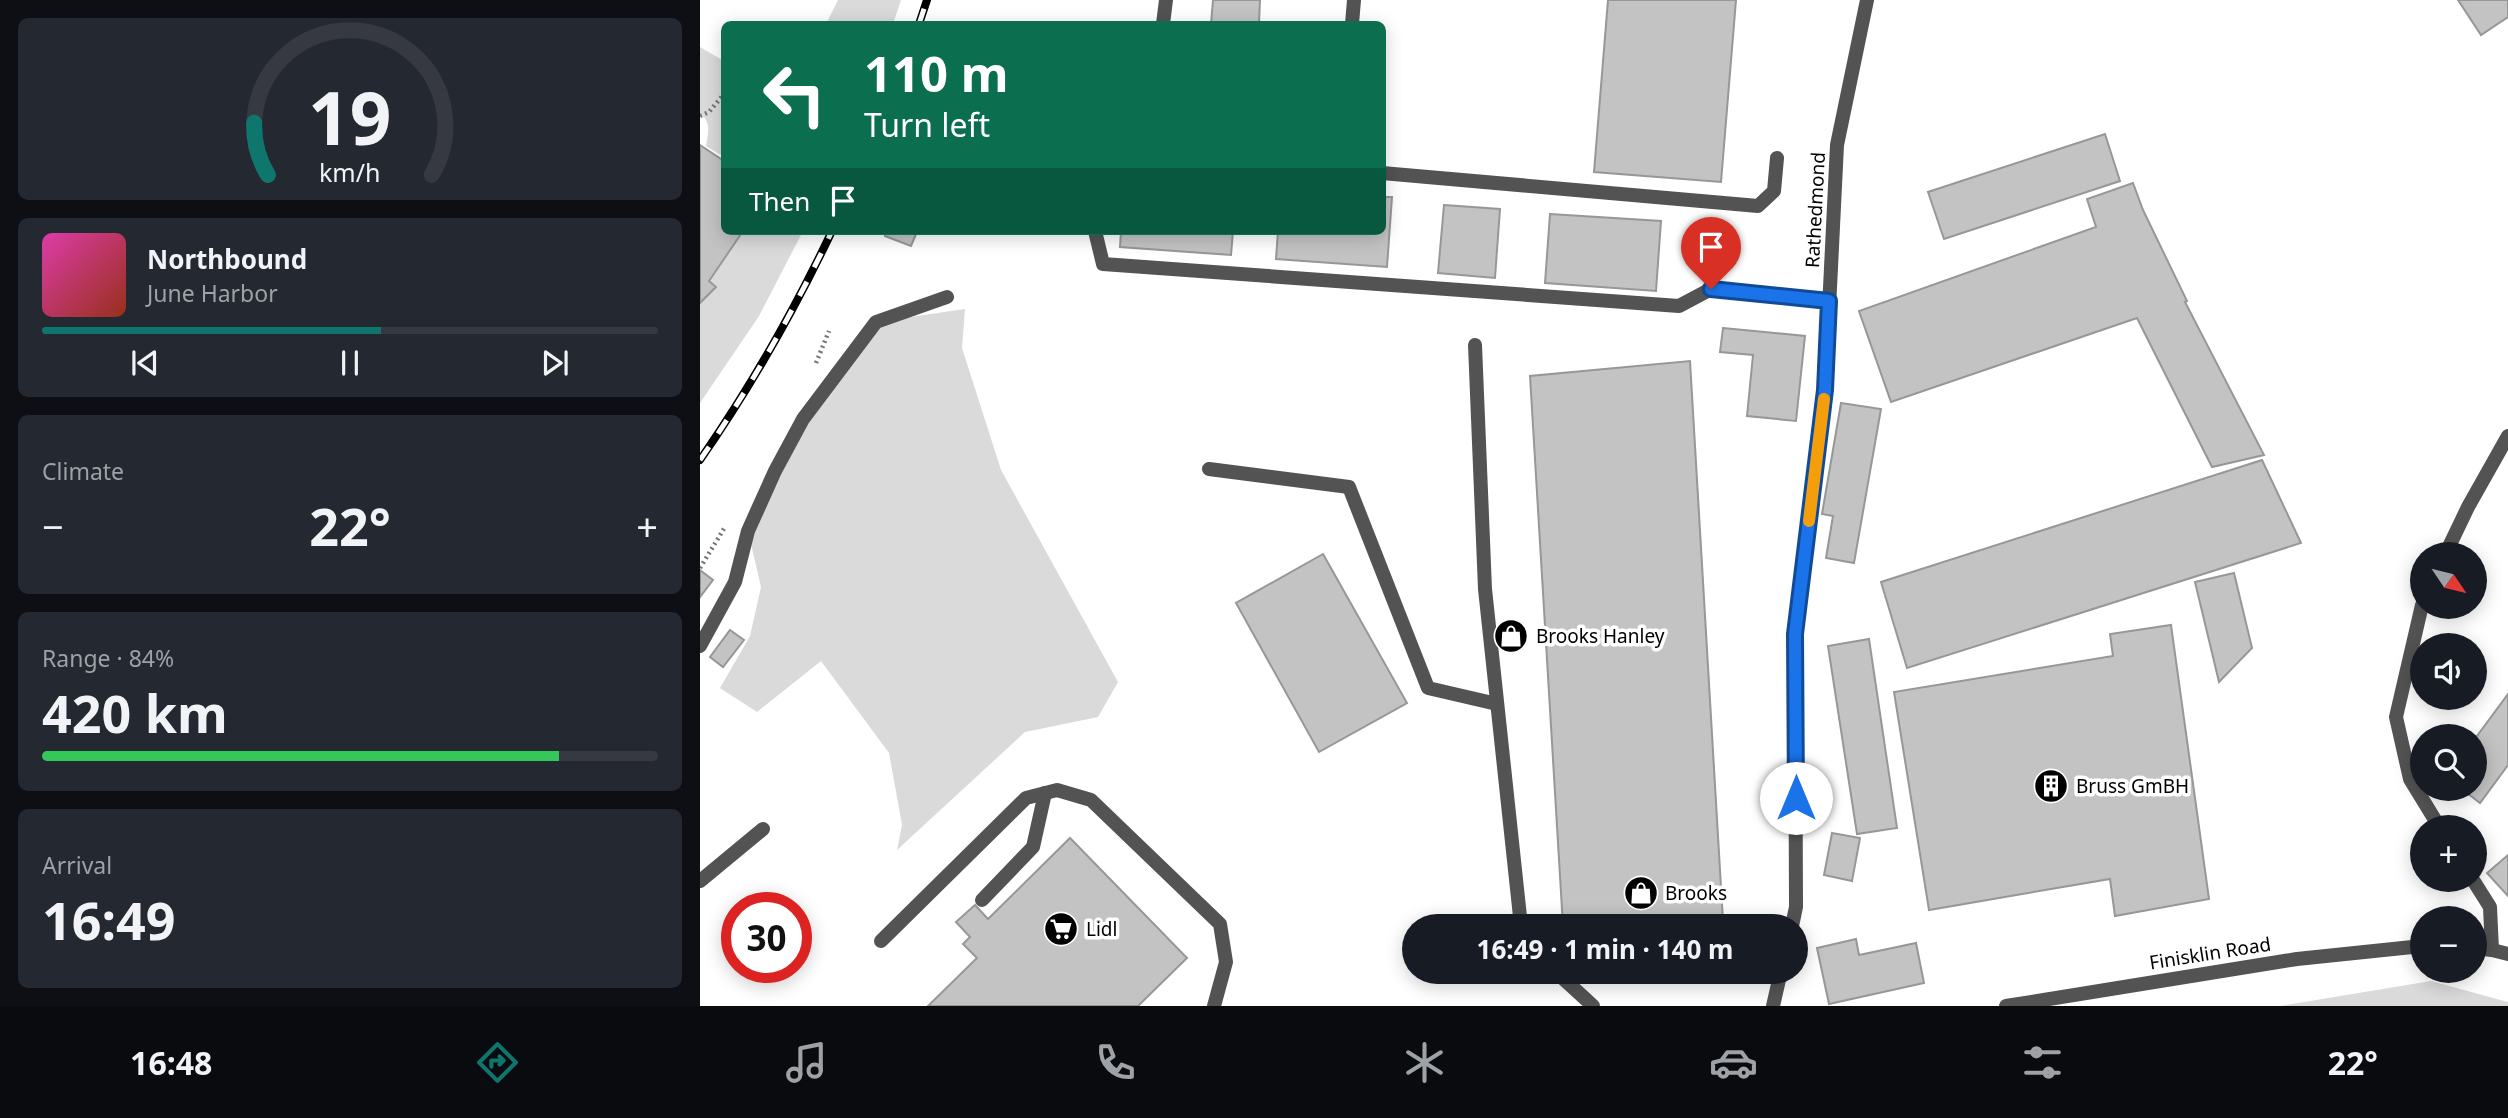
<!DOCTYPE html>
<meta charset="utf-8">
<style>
body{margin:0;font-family:"Noto Sans",sans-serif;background:#242831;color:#f1f3f6;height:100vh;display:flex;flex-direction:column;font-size:26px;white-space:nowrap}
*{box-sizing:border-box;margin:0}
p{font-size:23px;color:#9ea1a6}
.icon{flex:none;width:38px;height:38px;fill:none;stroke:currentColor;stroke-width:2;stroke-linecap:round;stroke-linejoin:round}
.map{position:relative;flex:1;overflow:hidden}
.sheet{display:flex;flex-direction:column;gap:18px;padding:18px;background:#0d0f14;width:700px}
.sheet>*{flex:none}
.hud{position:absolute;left:21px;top:21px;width:665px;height:214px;border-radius:10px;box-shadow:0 4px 18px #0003;background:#0b6e4f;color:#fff;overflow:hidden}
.needle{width:46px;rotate:125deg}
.buttons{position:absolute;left:1710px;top:542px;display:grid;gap:14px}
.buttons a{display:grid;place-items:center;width:77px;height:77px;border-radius:50%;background:#171b24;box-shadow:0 4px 18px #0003;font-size:35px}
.speed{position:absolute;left:21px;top:892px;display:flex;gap:14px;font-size:35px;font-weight:700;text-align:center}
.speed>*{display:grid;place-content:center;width:91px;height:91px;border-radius:50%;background:#171b24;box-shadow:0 4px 18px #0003;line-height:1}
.speed .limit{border:10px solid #d22;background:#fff;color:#111}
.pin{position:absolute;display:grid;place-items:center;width:60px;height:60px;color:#fff;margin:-72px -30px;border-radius:50% 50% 50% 0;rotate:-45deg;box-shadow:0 0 7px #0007}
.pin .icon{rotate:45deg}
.me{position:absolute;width:77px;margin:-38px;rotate:0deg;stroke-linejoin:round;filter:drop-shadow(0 0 5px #0008)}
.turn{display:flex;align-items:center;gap:24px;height:147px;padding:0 28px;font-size:32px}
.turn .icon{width:91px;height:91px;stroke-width:2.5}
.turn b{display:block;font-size:49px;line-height:60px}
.then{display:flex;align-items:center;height:66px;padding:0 28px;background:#0003;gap:14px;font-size:26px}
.big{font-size:52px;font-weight:700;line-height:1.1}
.sheet .card{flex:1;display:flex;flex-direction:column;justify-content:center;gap:10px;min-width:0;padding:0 24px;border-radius:10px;background:#242831}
.sheet .dial{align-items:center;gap:0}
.dial svg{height:182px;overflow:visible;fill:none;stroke:#363941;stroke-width:7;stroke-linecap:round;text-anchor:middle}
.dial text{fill:#f1f3f6;stroke:none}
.song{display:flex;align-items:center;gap:21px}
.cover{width:84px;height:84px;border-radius:10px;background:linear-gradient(135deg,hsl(320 70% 55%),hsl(10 70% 35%))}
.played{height:7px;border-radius:4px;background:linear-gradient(90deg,#0f766e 55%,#363941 55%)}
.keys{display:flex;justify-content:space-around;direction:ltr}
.heat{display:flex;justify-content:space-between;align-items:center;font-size:38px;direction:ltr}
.charge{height:10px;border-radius:5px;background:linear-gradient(90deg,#34c759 84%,#363941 0)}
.trip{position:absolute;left:702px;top:914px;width:406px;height:70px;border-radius:35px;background:#171b24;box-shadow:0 4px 18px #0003;font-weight:700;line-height:70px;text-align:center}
.menu{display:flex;height:112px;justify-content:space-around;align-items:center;background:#090b0e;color:#9ea1a6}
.menu .icon{width:49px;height:49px}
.menu .current{color:#0f766e}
.menu b{font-size:32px;color:#f1f3f6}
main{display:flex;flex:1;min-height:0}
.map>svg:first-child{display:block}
.green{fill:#dadada}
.building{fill:#c3c3c3;stroke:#979797;stroke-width:2}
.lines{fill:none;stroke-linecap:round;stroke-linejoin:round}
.path{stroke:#757575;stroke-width:4.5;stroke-dasharray:2 3.5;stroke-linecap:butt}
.service{stroke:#535353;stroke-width:14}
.minor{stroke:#535353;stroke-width:14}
.tertiary{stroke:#535353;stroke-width:14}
.rail-casing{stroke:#000;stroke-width:8}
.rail{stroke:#fff;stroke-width:5;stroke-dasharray:16;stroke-linecap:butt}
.route-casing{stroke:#114b97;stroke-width:18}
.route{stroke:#1a73e8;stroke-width:12}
.slow{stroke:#f59e0b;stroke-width:12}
.labels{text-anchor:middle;stroke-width:7;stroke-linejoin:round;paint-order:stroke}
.street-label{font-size:19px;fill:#000;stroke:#fff}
.poi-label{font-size:19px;fill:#000;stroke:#fff;text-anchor:start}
</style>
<main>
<section class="sheet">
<div class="card dial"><svg viewBox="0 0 100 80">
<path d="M14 69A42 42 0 1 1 86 69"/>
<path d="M14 69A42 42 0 0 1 8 46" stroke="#0f766e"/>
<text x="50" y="56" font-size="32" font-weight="700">19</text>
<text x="50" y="72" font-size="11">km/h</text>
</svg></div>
<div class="card">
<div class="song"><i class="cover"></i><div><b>Northbound</b><p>June Harbor</p></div></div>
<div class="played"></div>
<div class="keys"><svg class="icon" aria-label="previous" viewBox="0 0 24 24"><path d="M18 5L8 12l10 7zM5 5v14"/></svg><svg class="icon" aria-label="pause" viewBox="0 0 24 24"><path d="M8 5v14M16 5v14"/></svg><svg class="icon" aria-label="next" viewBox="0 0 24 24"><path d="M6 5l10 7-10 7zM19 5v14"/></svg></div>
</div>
<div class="card"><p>Climate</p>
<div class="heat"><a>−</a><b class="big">22°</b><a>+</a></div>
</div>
<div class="card"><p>Range · 84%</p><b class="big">420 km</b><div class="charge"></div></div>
<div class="card"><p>Arrival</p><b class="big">16:49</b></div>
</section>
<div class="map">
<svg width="1808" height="1006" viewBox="0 0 1808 1006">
<rect width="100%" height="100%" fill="#fff"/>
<g class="green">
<path d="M138,0H201L193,24H123H126Z"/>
<path d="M0,47L24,61V157L6,146C8,135 12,121 0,114Z"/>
<path d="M35,231H103L59,316L0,403V283Z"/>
<path d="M265,309L262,348L301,470L418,682L398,717L325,732L197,850L202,825L189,753L121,661L57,712L20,688L50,636L61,587L48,531L75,471L176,322Z"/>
<path d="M1731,981L1808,1002V1006H1580Z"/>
</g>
<g class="building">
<path d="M513,0H560L559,24H511Z"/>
<path d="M908,0H1036L1021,182L894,172Z"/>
<path d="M1758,0H1808V17L1781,35Z"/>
<path d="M1405,134L1420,181L1244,239L1228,192Z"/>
<path d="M0,145L24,161V231H43L9,281L16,287L0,303Z"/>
<path d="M1433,183L1443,210L1487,301L1485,302L1564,455L1512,467L1437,318L1191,402L1159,311L1396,227L1387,199Z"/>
<path d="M682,197H692L687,267L576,259L578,231H682Z"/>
<path d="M744,205L800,209L795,278L738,273Z"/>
<path d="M850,214L961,221L956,291L845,283Z"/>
<path d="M186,231H207L216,234L211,246L185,236Z"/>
<path d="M421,231H533L531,255L420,247Z"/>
<path d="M1023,328L1105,336L1096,421L1047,416L1053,355L1020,352Z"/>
<path d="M990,361L1023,921L948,926H863L830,376Z"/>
<path d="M1141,403L1181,409L1154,563L1126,558L1133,516L1122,514Z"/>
<path d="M1562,460L1601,543L1207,668L1181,582Z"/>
<path d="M623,554L707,703L619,752L536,603Z"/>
<path d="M0,570L13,580L0,597Z"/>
<path d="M1534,573L1552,648L1519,682L1495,582Z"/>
<path d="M1471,625L1509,899L1415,916L1410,879L1229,910L1194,692L1413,656L1410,634Z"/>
<path d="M30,630L44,640L23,667L10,657Z"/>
<path d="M1169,639L1197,828L1157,834L1128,646Z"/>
<path d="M1808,694V765L1780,803L1762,789H1774V740Z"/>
<path d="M1132,833L1160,838L1152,881L1124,875Z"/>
<path d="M370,838L487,958L438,1006H228L277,958L263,944L270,937L256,922L275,905L288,919Z"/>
<path d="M1808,855V896L1787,873Z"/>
<path d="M1156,939L1159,955L1216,943L1224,983L1129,1004L1117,948Z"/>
</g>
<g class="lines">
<g class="path">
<path d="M0,116L9,112L24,94"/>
<path d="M116,363L129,331"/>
<path d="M0,568L25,527"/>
</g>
<g class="service">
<path d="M463,24L466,0"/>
<path d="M652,24L654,0"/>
<path d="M682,173L1058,206L1074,191L1077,158"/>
<path d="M395,231L403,264L979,306L1011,289L1129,301"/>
<path d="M775,345L785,589L821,926"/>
<path d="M509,469L649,487L728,688L797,704"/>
<path d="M0,646L35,582L48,531L75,471L103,419L176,322L247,297"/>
<path d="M0,881L63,829"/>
<path d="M282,900L333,847L345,793"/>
<path d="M181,941L326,798L357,790L391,800L520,924L526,962L514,1006"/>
<path d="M855,971L893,1006"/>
</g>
<g class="minor">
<path d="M1745,555L1768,507L1808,436"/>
<path d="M1722,605L1696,717L1710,779L1740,828"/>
<path d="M1773,880L1790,907L1792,950"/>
<path d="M1092,926L1096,907L1095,634L1125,390L1137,145L1167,0"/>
<path d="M1073,1006L1081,971"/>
</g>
<g class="tertiary">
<path d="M1774,948L1792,950L1808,954"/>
<path d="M1306,1006L1597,959L1722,946"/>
</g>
<g class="rail-casing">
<g id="rail">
<path d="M219,24L227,0"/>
<path d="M0,460C50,388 94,311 132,231"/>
</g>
</g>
<use href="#rail" class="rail"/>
</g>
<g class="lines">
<g class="route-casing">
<path id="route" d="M1011,289L1129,301L1125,390L1095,634L1096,798"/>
</g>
<use href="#route" class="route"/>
<path class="slow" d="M1109,521L1124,399"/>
</g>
<defs>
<g id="shop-disc" transform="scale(1.75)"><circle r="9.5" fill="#000" stroke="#fff"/><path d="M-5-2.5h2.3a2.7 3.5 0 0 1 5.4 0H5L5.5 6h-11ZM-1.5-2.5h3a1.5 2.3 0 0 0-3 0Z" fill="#fff"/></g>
<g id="building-disc" transform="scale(1.75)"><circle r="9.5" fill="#000" stroke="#fff"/><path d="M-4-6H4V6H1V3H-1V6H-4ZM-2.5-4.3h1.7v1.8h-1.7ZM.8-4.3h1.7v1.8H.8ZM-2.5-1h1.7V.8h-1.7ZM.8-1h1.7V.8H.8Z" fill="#fff"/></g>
<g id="supermarket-disc" transform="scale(1.75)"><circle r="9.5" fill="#000" stroke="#fff"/><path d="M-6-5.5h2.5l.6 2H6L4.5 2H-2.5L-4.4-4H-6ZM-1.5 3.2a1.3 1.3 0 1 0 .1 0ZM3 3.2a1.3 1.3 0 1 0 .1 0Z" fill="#fff"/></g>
</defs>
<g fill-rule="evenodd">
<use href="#shop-disc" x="811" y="636"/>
<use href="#building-disc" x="1351" y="786"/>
<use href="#shop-disc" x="941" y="893"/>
<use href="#supermarket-disc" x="361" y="929"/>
</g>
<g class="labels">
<g class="street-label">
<text transform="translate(1115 210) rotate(-87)" y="7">Rathedmond</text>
<text transform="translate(1510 953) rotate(-9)" y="7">Finisklin Road</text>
</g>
<g class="poi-label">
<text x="836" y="643">Brooks Hanley</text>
<text x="1376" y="793">Bruss GmBH</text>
<text x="965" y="900">Brooks</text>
<text x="386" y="936">Lidl</text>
</g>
</g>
</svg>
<div class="buttons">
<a><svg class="needle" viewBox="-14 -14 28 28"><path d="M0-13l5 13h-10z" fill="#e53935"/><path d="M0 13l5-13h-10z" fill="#9ea1a6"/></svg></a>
<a><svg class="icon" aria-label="sound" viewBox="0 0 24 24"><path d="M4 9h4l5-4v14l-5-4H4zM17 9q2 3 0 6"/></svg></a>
<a><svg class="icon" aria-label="search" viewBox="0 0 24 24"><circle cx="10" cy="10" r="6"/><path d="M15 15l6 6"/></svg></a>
<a>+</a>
<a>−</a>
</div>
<div class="speed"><div class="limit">30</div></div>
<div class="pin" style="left:1011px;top:289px;background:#d93025"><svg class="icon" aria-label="arrive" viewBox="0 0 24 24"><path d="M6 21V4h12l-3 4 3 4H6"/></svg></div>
<svg class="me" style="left:1096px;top:798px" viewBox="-20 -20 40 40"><circle r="19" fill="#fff"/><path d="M0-13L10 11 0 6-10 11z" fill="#1a73e8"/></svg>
<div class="trip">16:49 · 1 min · 140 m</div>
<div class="hud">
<div class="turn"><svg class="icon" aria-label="left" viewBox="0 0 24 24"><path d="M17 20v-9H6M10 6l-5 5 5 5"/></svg><div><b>110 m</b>Turn left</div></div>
<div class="then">Then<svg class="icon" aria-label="arrive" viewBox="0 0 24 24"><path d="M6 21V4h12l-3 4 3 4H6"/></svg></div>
</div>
</div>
</main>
<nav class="menu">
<b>16:48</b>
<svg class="icon current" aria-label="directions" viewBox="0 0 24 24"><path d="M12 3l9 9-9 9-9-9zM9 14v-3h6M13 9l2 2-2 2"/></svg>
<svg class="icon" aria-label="music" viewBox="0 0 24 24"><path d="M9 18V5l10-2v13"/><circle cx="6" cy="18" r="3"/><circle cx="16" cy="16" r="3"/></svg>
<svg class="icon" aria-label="phone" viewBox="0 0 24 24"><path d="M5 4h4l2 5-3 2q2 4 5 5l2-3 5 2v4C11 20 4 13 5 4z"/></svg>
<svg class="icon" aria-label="climate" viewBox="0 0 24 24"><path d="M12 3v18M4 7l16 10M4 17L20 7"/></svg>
<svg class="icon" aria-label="car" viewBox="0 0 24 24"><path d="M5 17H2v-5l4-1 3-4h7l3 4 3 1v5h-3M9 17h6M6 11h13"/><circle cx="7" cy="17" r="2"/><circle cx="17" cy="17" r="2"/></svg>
<svg class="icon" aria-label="filters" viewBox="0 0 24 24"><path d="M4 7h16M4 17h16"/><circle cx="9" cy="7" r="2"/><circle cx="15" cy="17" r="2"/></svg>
<b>22°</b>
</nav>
